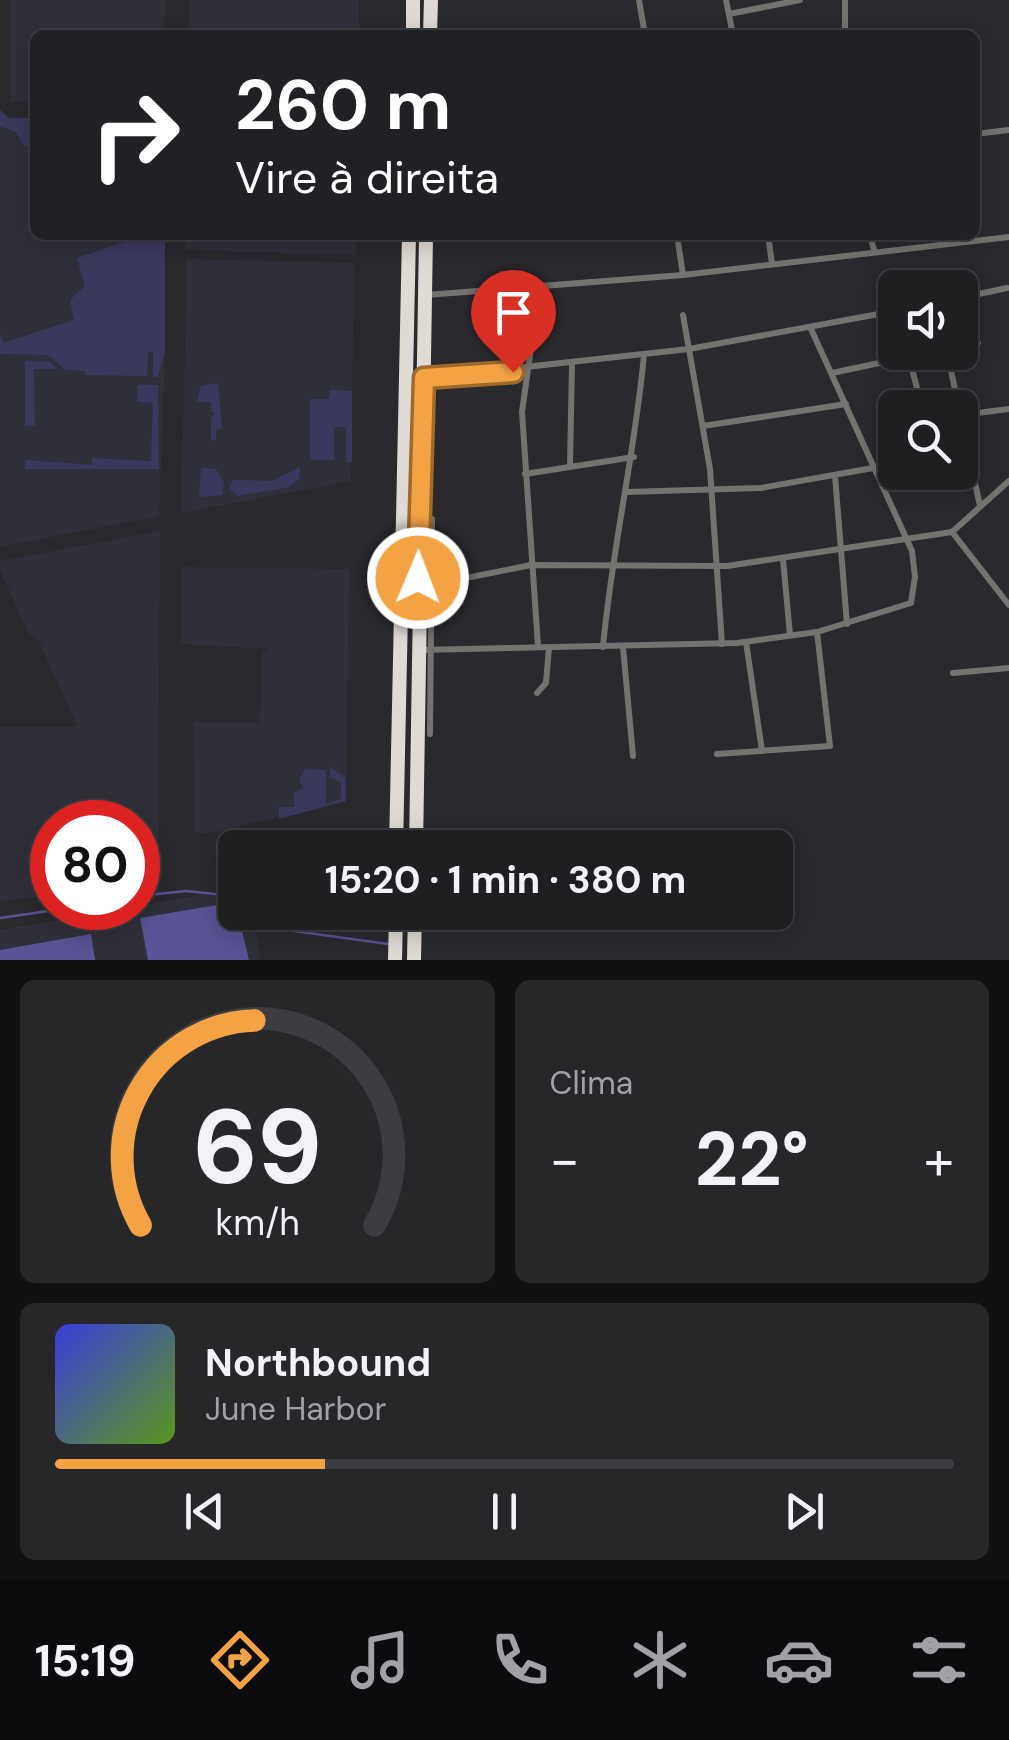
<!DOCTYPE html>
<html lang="pt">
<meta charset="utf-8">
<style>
body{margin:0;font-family:"DM Sans",sans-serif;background:#27272a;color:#f1f3f6;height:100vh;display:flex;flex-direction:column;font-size:38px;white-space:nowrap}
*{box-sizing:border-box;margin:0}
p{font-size:32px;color:#a1a2a5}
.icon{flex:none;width:55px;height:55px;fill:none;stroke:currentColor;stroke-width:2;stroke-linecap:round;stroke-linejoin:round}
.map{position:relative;height:960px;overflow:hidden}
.details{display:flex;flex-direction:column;gap:20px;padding:20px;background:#111113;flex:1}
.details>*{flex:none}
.hud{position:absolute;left:30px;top:30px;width:950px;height:210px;border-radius:15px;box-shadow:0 5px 25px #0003,0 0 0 2px #3c3d40;background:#202124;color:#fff;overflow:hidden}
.buttons{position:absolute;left:878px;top:270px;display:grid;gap:20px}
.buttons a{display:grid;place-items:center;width:100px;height:100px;border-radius:15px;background:#1f1f22;box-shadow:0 5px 25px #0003,0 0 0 2px #3c3d40;font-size:50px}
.speed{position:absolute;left:30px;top:800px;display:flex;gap:20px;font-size:50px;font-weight:700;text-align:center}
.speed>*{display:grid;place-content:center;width:130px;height:130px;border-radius:50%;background:#1f1f22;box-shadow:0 5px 25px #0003,0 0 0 2px #3c3d40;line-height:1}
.speed .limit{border:15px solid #d22;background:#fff;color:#111}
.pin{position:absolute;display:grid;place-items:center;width:85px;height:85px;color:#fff;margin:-102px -42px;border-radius:50% 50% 50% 0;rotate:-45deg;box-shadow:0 0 10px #0007}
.pin .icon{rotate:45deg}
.me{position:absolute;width:110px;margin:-55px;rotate:1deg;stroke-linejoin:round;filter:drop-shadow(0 0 8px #0008)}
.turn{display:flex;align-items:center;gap:35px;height:210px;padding:0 40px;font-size:45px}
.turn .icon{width:130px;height:130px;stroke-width:2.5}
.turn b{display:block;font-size:70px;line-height:85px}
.big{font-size:75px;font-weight:700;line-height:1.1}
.details .tile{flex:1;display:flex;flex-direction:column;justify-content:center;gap:15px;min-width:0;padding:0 35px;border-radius:15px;background:#27272a}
.details .dial{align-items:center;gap:0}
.dial svg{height:260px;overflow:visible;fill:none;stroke:#3c3d40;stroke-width:7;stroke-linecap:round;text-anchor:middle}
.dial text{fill:#f1f3f6;stroke:none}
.song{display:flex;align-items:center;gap:30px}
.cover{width:120px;height:120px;border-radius:15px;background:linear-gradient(135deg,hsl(240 70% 55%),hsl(90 70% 35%))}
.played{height:10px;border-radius:5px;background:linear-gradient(90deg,#f4a344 30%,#3c3d40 30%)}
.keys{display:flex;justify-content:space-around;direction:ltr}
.heat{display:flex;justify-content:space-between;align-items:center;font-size:55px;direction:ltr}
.details .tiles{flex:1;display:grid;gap:20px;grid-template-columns:1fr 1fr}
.tile:last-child{grid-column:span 2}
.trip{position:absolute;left:218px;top:830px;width:575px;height:100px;border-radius:15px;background:#1f1f22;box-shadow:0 5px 25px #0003,0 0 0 2px #3c3d40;font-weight:700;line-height:100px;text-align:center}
.menu{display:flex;height:160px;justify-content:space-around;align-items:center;background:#0c0c0e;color:#a1a2a5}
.menu .icon{width:70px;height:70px}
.menu .active{color:#f4a344}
.menu b{font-size:45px;color:#f1f3f6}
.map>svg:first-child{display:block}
.built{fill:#30303b}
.green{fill:#3b385e}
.water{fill:#5a5395}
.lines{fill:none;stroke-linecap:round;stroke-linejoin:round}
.stream{stroke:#5a5395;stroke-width:2.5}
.street{stroke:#757370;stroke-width:6}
.highway{stroke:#e0dad4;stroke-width:14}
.route-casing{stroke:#9f6a2c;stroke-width:25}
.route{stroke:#f4a344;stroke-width:18}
</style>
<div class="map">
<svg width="1009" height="960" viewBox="0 0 1009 960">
<rect width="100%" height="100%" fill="#29292e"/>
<g class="built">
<path d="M11,0H165L164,35H35V102H10Z"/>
<path d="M189,0H359V35H188Z"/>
<path d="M0,110L9,118H35V235H165V352L159,516L0,547Z"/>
<path d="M185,235H356V255L185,250Z"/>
<path d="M187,259L354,263L351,481L181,513Z"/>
<path d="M160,531L158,855L146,856L148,886L138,887V822H52V896L0,901V727H78L36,635L29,634L0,570V561Z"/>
<path d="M181,567L349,569L346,801L205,834L195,831L193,722L260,723L262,653L270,649L181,644Z"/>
<path d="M235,889V912L253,913L261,960H0V930Z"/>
</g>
<g class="green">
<path d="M0,110L9,118H35V147L24,145L16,132L0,126Z"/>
<path d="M146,235H165V352L158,377H153V352H148L147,376L86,375L85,371L66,370L47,355L0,354V334L3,343L74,320L70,300L85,286L77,258Z"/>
<path d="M25,361L50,362L57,369H34L35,426H25Z"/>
<path d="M218,383L222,429H216V440L211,441V418L216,412H212L211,402H197L201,386Z"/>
<path d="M138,385H158L159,469H25V460L92,465V458L151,461L153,403L137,402Z"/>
<path d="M330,390L352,391V462H346V427H334V460H310V399H329Z"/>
<path d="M300,467L299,479L289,487L238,496L229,488L233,480L272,481Z"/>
<path d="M201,468L216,469L224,482L222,495L199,497Z"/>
<path d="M330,767L345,778L346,801L279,819V807H294V793L304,788L299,779L305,769L326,770V804L341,799V783L330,776Z"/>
</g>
<g class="water">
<path d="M235,902L249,960H148L140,918Z"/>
<path d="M91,934L95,960H0V950Z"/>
</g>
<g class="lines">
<g class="stream">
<path d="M138,896L186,891L235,896"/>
<path d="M269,912L294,931L388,944"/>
<path d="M0,918L69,908"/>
</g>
<g class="street">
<path d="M639,0L645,35"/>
<path d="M726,0L733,35"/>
<path d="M729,14L800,0"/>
<path d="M845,35V0"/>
<path d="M975,134L1009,130"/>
<path d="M677,235L683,275"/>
<path d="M768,235L772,264"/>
<path d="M870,235L874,250"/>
<path d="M532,286L530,355L522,412L538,646"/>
<path d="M426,295L683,275L1009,237"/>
<path d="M960,298L1007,288"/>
<path d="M683,315L710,469L722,644"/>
<path d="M960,347L978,343"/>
<path d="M947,352L980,506"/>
<path d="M909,357L922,408"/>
<path d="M832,373L931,352"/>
<path d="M425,378L689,349L895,311"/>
<path d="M961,415L1009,409"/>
<path d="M703,426L846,404"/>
<path d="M570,465L572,365"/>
<path d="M525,474L634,457"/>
<path d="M835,476L847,624"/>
<path d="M626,492L761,488L873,468"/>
<path d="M952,532L1009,481"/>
<path d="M783,559L790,635"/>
<path d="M420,578L471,577L531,565L727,566L952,532L1009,605"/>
<path d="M746,642L762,751"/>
<path d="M603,647C612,548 635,453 644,355"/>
<path d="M623,647L633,756"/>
<path d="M420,650L737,643L817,632L911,603L915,577L912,551L811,329"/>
<path d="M953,673L1009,668"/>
<path d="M537,693L546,683L549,647"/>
<path d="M430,734L432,519"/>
<path d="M717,754L830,746L817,632"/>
</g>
<g class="highway">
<path d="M413,35V0"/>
<path d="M430,35L431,0"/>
<path d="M396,848L409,235"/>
<path d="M416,848L426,235"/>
<path d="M395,960L396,912"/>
<path d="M414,960L415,912"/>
</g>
</g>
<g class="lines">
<g class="route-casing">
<path id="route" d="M418,578L424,378L513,372"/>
</g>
<use href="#route" class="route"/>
</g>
</svg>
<div class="buttons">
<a><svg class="icon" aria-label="sound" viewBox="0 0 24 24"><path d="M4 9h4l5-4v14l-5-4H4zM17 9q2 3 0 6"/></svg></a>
<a><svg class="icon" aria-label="search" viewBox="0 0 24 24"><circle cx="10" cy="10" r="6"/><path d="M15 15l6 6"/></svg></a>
</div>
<div class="speed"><div class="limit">80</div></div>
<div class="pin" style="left:513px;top:372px;background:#d93025"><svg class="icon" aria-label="arrive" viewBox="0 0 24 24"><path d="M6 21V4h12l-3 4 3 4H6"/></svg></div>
<svg class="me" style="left:418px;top:578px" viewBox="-20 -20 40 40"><circle r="17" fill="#f4a344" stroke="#fff" stroke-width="3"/><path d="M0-11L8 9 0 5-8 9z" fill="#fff"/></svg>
<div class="trip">15:20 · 1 min · 380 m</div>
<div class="hud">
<div class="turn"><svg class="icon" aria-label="right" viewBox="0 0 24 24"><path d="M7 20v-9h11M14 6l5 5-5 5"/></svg><div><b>260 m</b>Vire à direita</div></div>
</div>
</div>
<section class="details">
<div class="tiles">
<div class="tile dial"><svg viewBox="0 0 100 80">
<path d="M14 69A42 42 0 1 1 86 69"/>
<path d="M14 69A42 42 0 0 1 49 6" stroke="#f4a344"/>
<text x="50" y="56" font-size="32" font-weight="700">69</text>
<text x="50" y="72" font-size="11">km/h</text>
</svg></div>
<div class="tile"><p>Clima</p>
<div class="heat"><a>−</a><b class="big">22°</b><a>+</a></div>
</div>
<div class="tile">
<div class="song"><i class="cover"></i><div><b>Northbound</b><p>June Harbor</p></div></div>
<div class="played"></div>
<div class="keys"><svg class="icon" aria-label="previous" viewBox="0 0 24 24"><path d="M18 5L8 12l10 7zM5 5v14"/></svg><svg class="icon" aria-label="pause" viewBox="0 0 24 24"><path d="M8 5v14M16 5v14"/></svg><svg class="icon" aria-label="next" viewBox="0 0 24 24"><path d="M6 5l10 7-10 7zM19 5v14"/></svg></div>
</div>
</div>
</section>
<nav class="menu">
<b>15:19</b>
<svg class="icon active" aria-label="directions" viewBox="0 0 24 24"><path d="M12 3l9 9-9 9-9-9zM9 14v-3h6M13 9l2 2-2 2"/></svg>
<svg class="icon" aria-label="music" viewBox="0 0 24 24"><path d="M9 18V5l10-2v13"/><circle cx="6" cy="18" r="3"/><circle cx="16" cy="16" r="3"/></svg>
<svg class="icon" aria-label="phone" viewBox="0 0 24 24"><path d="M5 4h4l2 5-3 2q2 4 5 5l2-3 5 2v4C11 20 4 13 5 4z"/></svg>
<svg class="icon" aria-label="climate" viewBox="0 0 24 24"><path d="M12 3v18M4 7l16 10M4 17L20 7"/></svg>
<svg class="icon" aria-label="car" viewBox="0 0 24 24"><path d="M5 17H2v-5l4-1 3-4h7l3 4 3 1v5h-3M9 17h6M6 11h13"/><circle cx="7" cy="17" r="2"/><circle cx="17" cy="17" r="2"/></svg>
<svg class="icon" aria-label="filters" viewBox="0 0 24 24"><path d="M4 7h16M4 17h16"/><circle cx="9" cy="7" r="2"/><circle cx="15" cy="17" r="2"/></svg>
</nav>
